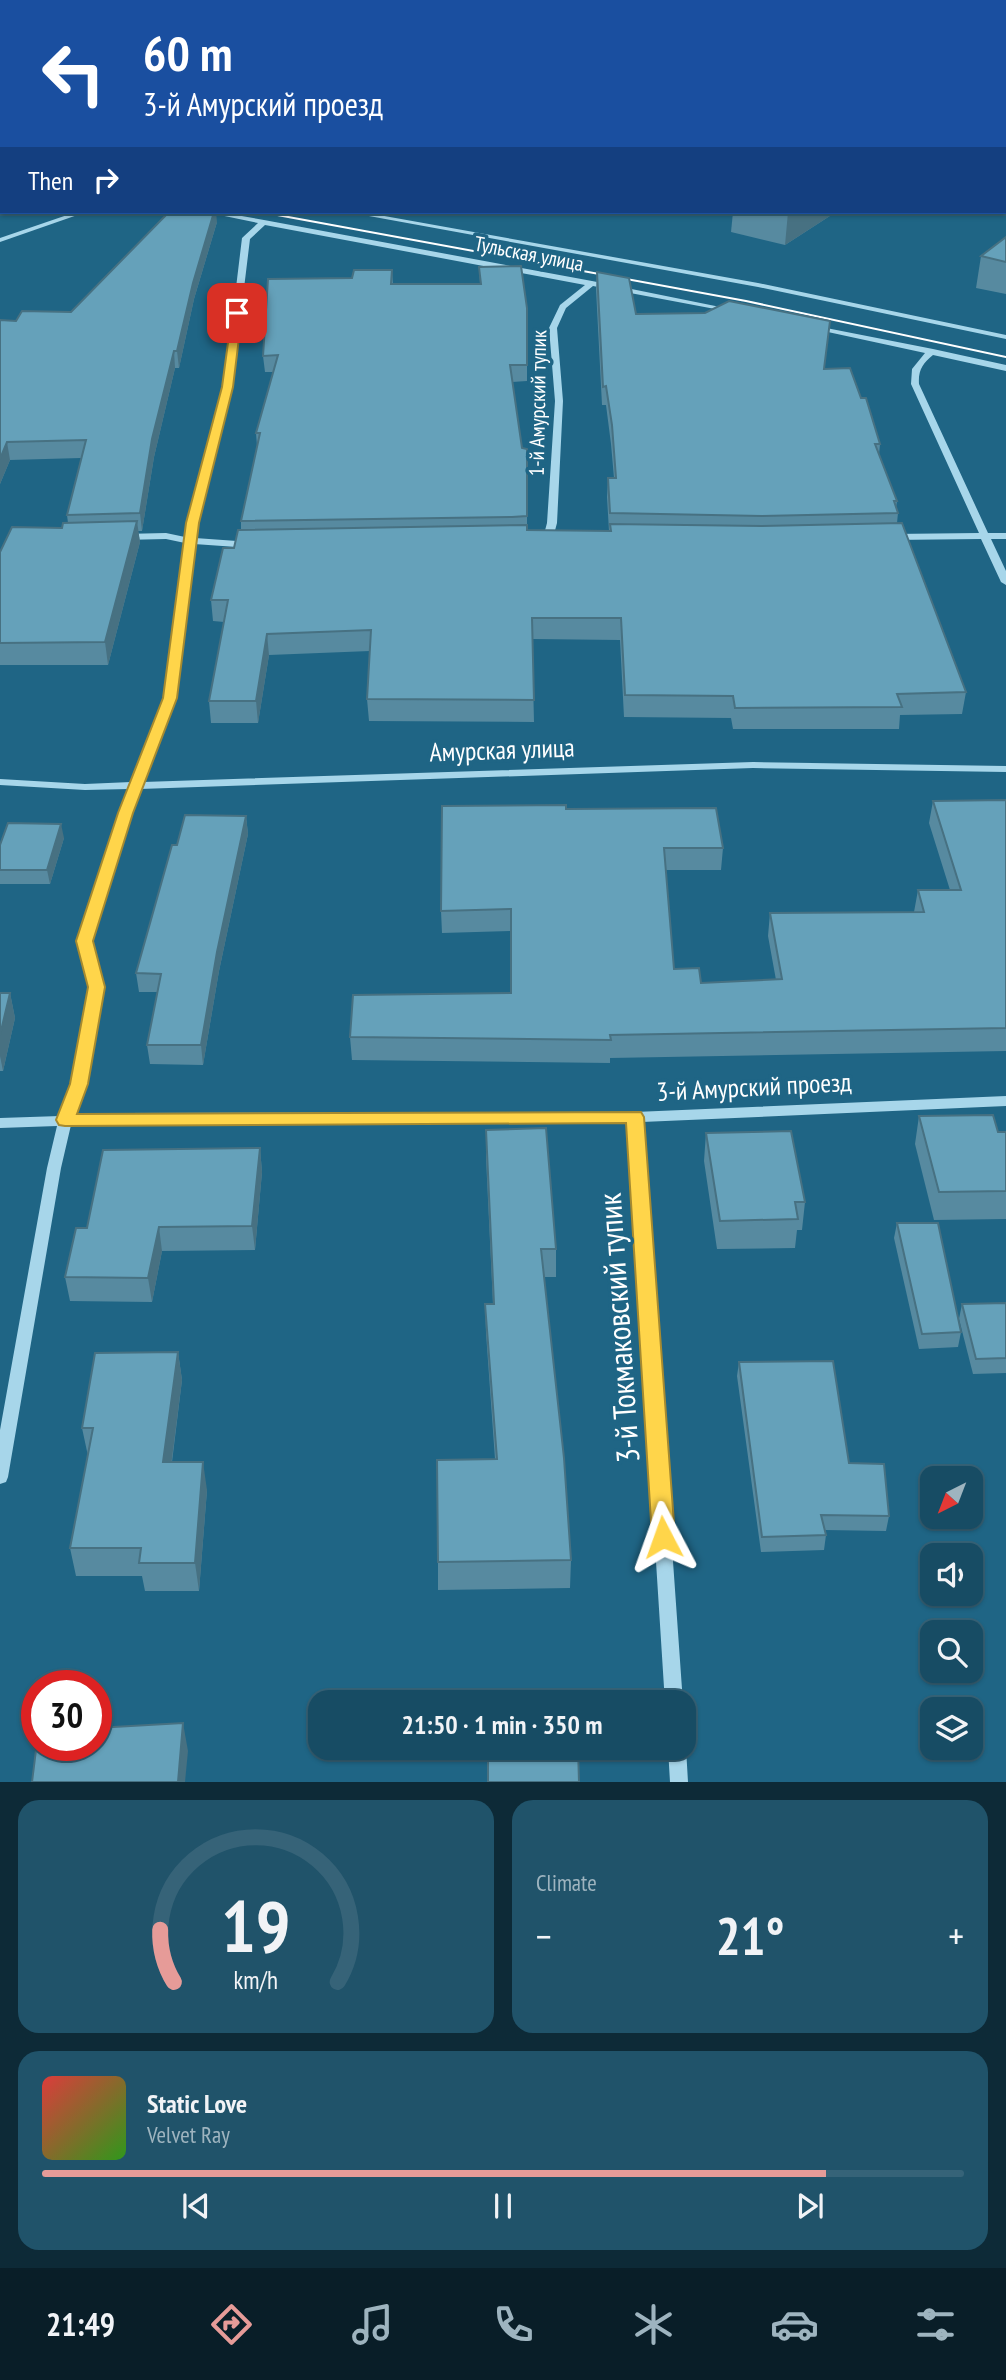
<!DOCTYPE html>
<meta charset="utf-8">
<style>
body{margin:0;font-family:"PT Sans Narrow",sans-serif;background:#20536a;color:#f1f3f6;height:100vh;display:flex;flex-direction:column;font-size:26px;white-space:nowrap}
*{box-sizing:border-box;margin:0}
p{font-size:23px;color:#9eb4bf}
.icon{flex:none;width:38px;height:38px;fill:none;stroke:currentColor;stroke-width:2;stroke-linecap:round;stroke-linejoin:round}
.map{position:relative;height:1782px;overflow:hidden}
.side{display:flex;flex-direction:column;gap:18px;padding:18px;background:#0d2a37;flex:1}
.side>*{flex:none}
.banner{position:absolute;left:0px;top:0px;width:1006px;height:214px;box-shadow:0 2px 5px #0004,0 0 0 2px #366378;background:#1a4fa0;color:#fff;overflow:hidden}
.needle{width:46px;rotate:222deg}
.fabs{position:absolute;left:920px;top:1466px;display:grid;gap:14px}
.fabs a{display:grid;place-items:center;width:63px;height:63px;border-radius:14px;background:#174c64;box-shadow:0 2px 5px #0004,0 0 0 2px #366378;font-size:35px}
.speed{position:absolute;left:21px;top:1670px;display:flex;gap:14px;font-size:35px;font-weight:700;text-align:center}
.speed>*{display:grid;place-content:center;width:91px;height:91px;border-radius:50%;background:#174c64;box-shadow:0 2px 5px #0004,0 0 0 2px #366378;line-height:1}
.speed .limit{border:10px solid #d22;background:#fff;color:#111}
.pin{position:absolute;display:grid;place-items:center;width:60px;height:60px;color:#fff;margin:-30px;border-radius:14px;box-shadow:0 4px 10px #0006}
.me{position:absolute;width:77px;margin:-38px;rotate:356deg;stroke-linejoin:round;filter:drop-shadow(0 0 5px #0008)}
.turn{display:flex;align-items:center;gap:24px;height:147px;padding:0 28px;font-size:32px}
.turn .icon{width:91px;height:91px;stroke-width:2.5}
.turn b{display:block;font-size:49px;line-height:60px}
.then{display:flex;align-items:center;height:66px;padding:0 28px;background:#0003;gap:14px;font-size:26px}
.big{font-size:52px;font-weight:700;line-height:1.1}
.side .card{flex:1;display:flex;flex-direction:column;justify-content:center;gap:10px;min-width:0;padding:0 24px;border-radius:21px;background:#20536a}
.side .dial{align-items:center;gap:0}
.dial svg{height:182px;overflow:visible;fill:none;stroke:#366378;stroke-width:7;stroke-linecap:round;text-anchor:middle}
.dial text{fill:#f1f3f6;stroke:none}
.song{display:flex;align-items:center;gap:21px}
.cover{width:84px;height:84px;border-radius:10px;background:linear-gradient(135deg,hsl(0 70% 55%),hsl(110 70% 35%))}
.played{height:7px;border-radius:4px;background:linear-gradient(90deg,#e69b98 85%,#366378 85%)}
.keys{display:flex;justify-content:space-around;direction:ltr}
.heat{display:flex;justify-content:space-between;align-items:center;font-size:38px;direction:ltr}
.side .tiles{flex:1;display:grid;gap:18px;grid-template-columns:1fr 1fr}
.card:last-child{grid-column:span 2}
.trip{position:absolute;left:308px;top:1690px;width:388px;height:70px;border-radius:21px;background:#174c64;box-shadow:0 2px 5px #0004,0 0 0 2px #366378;font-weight:700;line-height:70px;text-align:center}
.menu{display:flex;height:112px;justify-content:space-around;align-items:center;background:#091e28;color:#9eb4bf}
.menu .icon{width:49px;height:49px}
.menu .current{color:#e69b98}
.menu b{font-size:32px;color:#f1f3f6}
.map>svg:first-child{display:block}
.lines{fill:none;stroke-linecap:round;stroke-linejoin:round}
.minor{fill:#a7d6ea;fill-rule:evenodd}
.tram{stroke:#fff;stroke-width:2}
.wall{fill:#578aa0}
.shaded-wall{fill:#477182}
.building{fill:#65a1ba;stroke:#477182;stroke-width:2}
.route{fill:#ffd54a;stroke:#a68a30;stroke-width:2}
.labels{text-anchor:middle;stroke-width:7;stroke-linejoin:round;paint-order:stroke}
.far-street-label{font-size:21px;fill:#fff;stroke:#1f6585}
.street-label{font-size:26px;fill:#fff;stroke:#1f6585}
.near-street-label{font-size:32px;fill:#fff;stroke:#1f6585}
</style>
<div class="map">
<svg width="1006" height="1782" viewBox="0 0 1006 1782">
<rect width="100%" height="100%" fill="#1f6585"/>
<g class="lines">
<g class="minor">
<rect x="0" y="147" width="2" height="4"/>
<rect x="0" y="172" width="2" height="4"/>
<path d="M76,212H86L0,242V238Z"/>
<path d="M205,212H219L264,220L592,281L735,310L731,312L593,286L566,308L557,328L563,401L557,523L553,538L548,541L543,538L547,523L555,401L549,328L560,305L585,285L265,225L250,239L232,387L197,523L195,538L251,542L256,545L251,548L194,544L175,698L143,782L753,762L1006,766V772L753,768L140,789L131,813L91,941L102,987L86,1084L74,1115L121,1113L635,1112L1006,1096V1106L642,1122L683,1703H665L628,1122L121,1123L71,1125L61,1168L8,1477L6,1482L0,1484V1430L47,1168L57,1126L0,1128V1118L60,1116L72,1084L90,987L79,941L129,789L85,790L0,785V779L85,784L131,782L165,698L185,543L166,539L123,540L118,537L123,534L166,533L185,537L187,523L224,387L242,238L258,223Z"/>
<path d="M347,212H362L758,283L1006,335V339L758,287Z"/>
<path d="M811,325L933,349L1006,365V371L933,355C923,363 918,370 919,384L988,533H1006V539H991L1006,571V585L1001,582L981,539L892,540L887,537L892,534L979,533L911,384L912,369L925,353L814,329L810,327Z"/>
<path d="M684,1743L686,1748L688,1782H670L668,1748H684Z"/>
</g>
<path class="tram" d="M261,212L746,301L1006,357"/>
</g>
<g class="wall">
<path d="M0,0L2,2V94H0Z"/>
<path d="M733,212H836L785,245L731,232Z"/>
<path d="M217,222L194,299L179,368H175L154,457L142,531H138L140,542L108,665H0V552L62,528L68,523L67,515L81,458L10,460L0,484V320L16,321L71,312Z"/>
<path d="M1006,237V294L976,288L981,256Z"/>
<path d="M479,267L527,308V381L512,382L522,448L527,449V530L609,531L607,497L608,478H614L611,444L606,405H602L596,289L597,272L636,314L830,321L824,369L861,398L880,444L879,455L897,501L896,508L898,513L897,523L966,692L962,714L900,715L899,729H733L731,718L624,717L620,640L532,639L534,722L369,721L367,699L370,651L269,655L258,723H211L209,701L224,622L213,621L211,600L241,530V521L257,446L256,433L273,372H265L263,356L392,270L393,284H480Z"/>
<path d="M1006,800V1051L610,1058V1063L352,1060L350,1037L511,993V931L442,933L441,911L566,809L723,848L721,870H666L674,969L701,983L776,980L768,936L770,913L914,912L918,890H950L929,823L933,801Z"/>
<path d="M246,816L248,834L219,971L203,1065L150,1064L147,1045L158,992H139L136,973L177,845Z"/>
<path d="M64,838L50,884H0V845Z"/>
<path d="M0,993H10L15,1018L3,1071H0Z"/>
<path d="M919,1116L998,1132H1006V1219L934,1220L915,1144Z"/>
<path d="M486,1130L556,1249V1277H544L571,1560L570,1588L438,1590V1562L495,1459L486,1333L485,1304H493L486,1158Z"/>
<path d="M706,1133L805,1202L802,1230H797L795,1248L717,1249L704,1161Z"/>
<path d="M260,1148L262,1172L255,1250L162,1251L152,1302L70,1301L65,1277L87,1228Z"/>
<path d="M897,1223L961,1332L958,1347L919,1349L894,1238Z"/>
<path d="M1006,1303V1373L973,1374L959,1319L962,1304Z"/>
<path d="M178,1352L182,1380L172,1462L207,1490L199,1591H145L142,1576H76L70,1548L88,1456L82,1428Z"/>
<path d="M739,1362L849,1463L889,1516L886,1531L825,1530L826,1535L824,1550L761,1552L737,1376Z"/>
</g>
<g class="shaded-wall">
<path d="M1006,38V53L1004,54V39Z"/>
<path d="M214,212H216L217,222L194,299L179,368L177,351L193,283Z"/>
<path d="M788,212H836L785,245Z"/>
<path d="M174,351L175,368L154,457L142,531L140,513L152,439Z"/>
<path d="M7,442L10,460L0,484V459Z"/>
<path d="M137,521L140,542L108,665L105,642Z"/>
<path d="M267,634L269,655L258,723L256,701Z"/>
<path d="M246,816L248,834L219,971L203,1065L201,1045L217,952Z"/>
<path d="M61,824L64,838L50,884L47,870Z"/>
<path d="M10,993L15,1018L3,1071L0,1056V1035Z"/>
<path d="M260,1148L262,1172L255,1250L252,1226Z"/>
<path d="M159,1227L162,1251L152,1302L148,1278Z"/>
<path d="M178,1352L182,1380L168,1490L163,1462Z"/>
<path d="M203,1462L207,1490L199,1591L195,1563Z"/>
<path d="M183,1723L188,1751L185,1782H178Z"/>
</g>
<g class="building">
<path d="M0,0H547V2H2V64H0Z"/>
<path d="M610,0H754L755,2H604Z"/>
<path d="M869,0H1006V38L1004,39V2H861Z"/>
<path d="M169,212H214L193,283L177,351H174L152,439L140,513L67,515L86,440L7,442L0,459V320L16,321L22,311L71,312Z"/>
<path d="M1006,237V262L981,256Z"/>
<path d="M521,266L527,308V365H510L522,448L527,449V516L512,517L241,521L260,433H256L278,355L263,356L268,279L352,278L354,270H392L391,284H481L479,267Z"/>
<path d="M597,272L629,278L636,314L705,313L729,301L830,321L824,369L850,368L861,398H866L880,444H875L897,501H894L898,513L762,516L610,513L608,478H616L612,425L606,386L603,387Z"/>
<path d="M137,521L105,642L0,643V552L12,527L62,528L63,523Z"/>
<path d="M902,523L966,692L897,694L902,707L735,708L733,696L625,695L621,618H532L534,700L367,699L371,630L267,634L256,701H209L228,600H211L223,548H234L238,530L527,525V530L611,531L610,524L762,526Z"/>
<path d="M1006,800V1028L610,1035L611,1040L350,1037L353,995L511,993V909L441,911L442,806L566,805V809L716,808L723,848H664L674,969L699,968L701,983L782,979L770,913L924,912L918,890H961L933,801Z"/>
<path d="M185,815L246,816L217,952L201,1045H147L161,974L136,973L172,845H177Z"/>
<path d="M8,823L61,824L47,870H0V845Z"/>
<path d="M0,993H10L0,1035Z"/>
<path d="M993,1115L998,1132H1006V1191L939,1192L919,1116Z"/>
<path d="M546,1128L556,1249H541L564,1458L571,1560L438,1562L437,1460L497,1459L485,1304H494L486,1130Z"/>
<path d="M791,1131L805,1202H795L798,1219L720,1221L706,1133Z"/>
<path d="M260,1148L252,1226L159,1227L148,1278L65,1277L76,1228H87L103,1150Z"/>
<path d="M897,1223H938L961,1332L922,1334Z"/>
<path d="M1006,1303V1358L976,1359L962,1304Z"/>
<path d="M178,1352L163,1462H203L195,1563H139L141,1548H70L93,1428H82L95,1353Z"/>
<path d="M833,1361L849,1463L884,1464L889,1516L821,1515L826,1535L762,1537L739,1362Z"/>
<path d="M183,1723L178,1782H32L37,1742V1745H96V1728Z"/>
<path d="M488,1748H578L579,1782H488Z"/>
</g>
<path class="route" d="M237,309L242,313L233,387L199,523L177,698L133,813L93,941L105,987L88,1084L77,1114L641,1112L644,1117L675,1537L671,1544L663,1547L656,1544L652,1537L626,1123L65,1126L59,1125L56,1120L70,1084L88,987L76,941L118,813L163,698L186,523L222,387L232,313Z"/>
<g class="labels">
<g class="far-street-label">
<text transform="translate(529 254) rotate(11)" y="7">Тульская улица</text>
<text transform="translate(538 403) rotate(-89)" y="7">1-й Амурский тупик</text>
</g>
<g class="street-label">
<text transform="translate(502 750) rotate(-2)" y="9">Амурская улица</text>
<text transform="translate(754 1087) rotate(-3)" y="9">3-й Амурский проезд</text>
</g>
<g class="near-street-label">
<text transform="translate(619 1328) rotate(-94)" y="11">3-й Токмаковский тупик</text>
</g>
</g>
</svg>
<div class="fabs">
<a><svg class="needle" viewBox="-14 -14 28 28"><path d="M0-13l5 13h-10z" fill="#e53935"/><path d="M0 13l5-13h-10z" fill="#9eb4bf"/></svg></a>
<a><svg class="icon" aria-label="sound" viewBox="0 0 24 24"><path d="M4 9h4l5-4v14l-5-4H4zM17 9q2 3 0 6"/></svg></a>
<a><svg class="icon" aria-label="search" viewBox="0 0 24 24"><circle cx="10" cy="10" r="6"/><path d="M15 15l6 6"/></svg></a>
<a><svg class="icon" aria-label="layers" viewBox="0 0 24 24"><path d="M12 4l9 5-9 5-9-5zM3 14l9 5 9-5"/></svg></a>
</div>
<div class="speed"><div class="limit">30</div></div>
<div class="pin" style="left:237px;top:313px;background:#d93025"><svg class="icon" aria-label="arrive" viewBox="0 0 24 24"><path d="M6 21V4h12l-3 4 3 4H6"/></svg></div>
<svg class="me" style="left:663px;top:1537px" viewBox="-20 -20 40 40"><path d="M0-17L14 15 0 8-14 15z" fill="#ffd54a" stroke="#fff" stroke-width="4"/></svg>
<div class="trip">21:50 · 1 min · 350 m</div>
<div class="banner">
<div class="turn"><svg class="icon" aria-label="left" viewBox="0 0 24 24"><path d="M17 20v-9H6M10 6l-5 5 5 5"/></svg><div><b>60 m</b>3-й Амурский проезд</div></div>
<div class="then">Then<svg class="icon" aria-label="right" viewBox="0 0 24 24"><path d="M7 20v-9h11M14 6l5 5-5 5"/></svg></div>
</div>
</div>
<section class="side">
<div class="tiles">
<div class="card dial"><svg viewBox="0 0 100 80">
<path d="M14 69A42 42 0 1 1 86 69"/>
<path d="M14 69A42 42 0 0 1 8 46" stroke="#e69b98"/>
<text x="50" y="56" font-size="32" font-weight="700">19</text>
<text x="50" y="72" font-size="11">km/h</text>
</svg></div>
<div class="card"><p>Climate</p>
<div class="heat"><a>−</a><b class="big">21°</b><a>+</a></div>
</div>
<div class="card">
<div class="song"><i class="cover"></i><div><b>Static Love</b><p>Velvet Ray</p></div></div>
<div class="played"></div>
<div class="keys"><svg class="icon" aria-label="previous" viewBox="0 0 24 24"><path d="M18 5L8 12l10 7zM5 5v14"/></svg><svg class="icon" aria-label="pause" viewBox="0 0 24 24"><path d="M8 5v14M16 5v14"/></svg><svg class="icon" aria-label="next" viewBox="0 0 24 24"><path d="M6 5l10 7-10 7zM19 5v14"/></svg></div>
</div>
</div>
</section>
<nav class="menu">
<b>21:49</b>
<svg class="icon current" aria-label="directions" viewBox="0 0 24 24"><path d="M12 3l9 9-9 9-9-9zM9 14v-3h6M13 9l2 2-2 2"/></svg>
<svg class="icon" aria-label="music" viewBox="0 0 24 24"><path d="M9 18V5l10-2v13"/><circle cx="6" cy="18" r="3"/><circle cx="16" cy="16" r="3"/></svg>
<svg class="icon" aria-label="phone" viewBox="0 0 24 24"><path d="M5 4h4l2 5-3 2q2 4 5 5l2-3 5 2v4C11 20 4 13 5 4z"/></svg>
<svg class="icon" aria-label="climate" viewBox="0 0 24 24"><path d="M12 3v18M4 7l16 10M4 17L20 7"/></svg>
<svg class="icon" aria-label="car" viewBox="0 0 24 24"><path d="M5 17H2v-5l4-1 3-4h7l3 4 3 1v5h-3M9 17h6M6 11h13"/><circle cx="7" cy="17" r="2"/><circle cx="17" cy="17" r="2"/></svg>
<svg class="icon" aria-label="filters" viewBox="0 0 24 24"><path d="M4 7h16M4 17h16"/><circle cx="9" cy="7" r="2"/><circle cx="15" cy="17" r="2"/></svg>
</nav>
